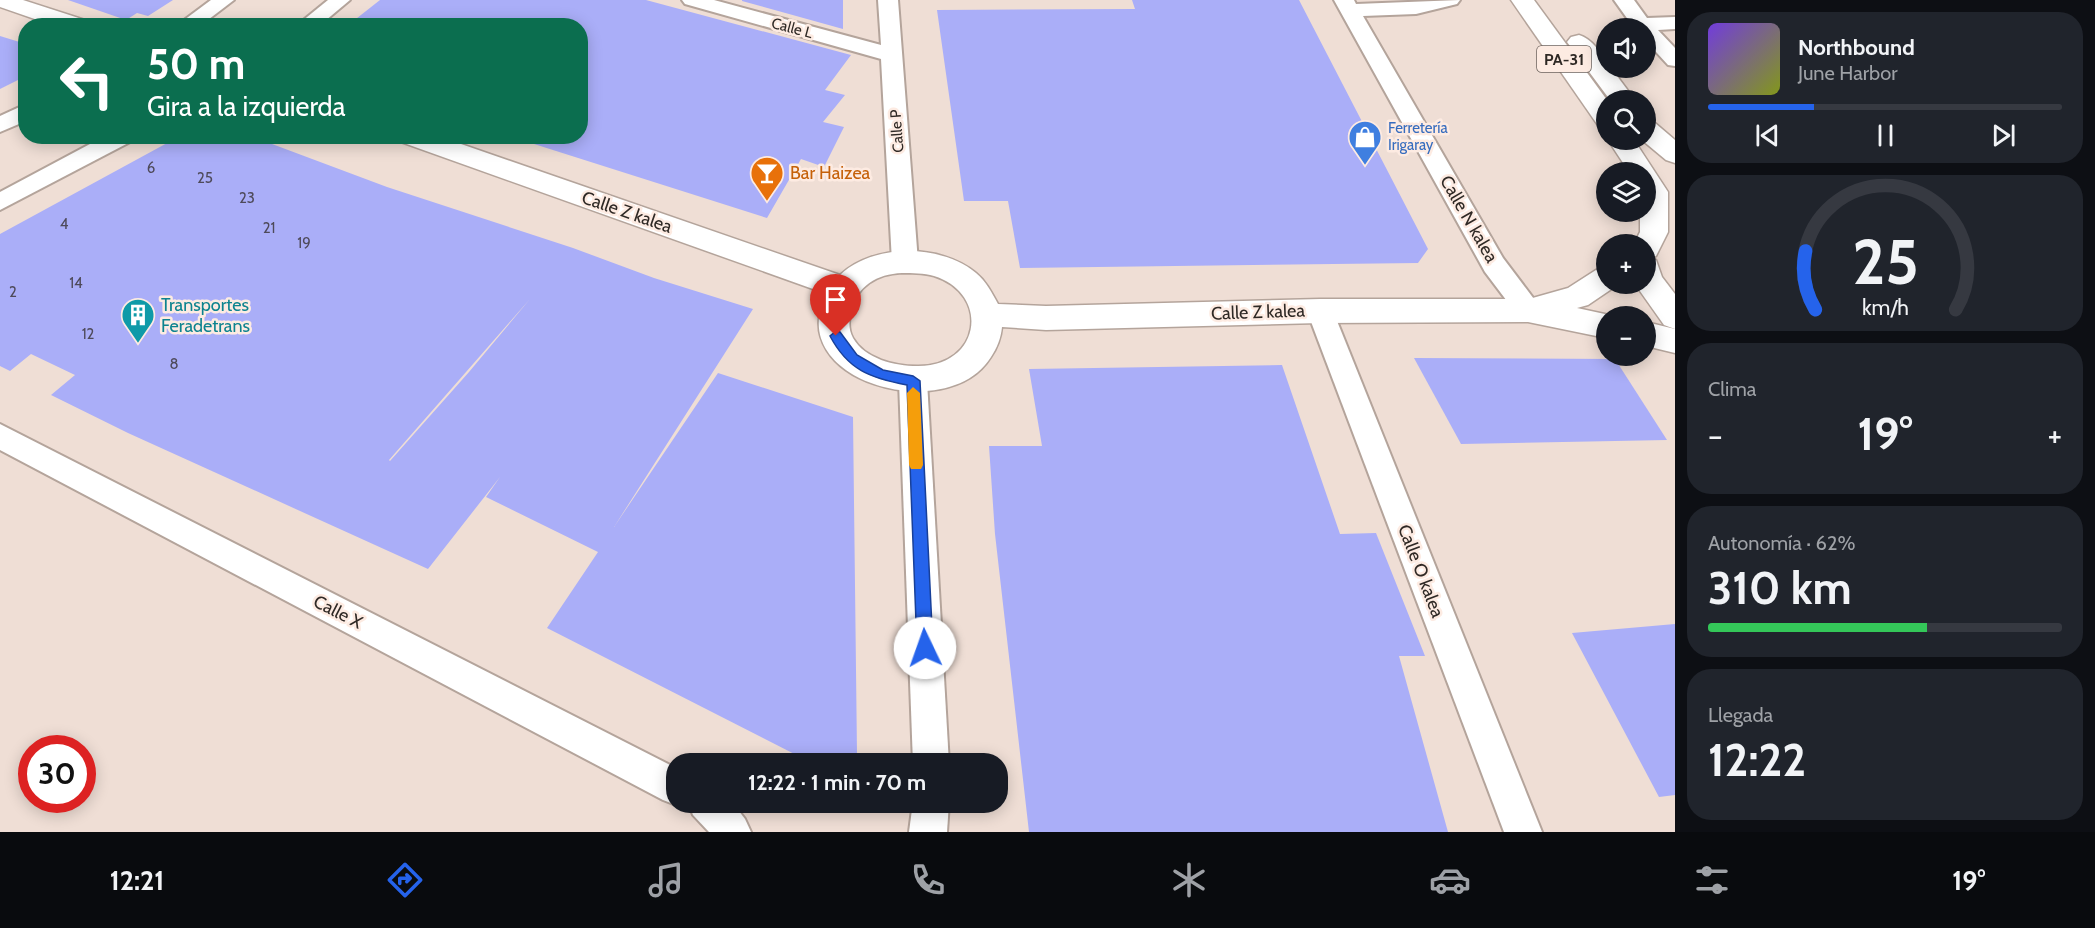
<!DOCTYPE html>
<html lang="es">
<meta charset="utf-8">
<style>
body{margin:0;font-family:Cabin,sans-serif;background:#20242c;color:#f1f3f6;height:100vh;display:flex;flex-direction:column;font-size:22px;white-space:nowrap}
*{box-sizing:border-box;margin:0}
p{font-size:20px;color:#9ea1a6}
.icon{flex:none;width:33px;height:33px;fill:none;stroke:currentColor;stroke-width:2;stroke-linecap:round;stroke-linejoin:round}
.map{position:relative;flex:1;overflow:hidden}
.drawer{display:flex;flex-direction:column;gap:12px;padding:12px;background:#0d0f14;width:420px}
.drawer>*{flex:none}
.hud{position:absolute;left:18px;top:18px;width:570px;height:126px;border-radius:24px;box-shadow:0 3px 15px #0003;background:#0b6e4f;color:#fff;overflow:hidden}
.fabs{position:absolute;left:1596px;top:18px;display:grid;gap:12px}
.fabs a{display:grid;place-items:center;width:60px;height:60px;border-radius:50%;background:#171b24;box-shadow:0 3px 15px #0003;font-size:30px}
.speed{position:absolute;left:18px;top:735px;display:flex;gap:12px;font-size:30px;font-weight:700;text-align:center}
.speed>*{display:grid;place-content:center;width:78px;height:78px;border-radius:50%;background:#171b24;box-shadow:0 3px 15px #0003;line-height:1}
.speed .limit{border:9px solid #d22;background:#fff;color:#111}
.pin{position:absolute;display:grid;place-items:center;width:51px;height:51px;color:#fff;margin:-62px -26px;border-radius:50% 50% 50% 0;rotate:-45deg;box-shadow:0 0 6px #0007}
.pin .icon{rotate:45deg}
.me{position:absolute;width:66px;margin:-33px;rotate:357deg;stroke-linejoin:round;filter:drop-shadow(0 0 4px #0008)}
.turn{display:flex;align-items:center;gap:21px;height:126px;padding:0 30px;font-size:27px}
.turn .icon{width:78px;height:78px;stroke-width:2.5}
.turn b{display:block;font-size:42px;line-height:51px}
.big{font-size:45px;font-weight:700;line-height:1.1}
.drawer .widget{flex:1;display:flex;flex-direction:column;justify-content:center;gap:9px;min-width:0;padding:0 21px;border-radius:24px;background:#20242c}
.drawer .dial{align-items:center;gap:0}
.dial svg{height:156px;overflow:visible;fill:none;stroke:#363941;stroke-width:7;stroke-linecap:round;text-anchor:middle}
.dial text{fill:#f1f3f6;stroke:none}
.song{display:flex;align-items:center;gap:18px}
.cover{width:72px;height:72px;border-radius:9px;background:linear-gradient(135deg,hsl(260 70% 55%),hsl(70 70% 35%))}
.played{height:6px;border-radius:3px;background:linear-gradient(90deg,#2563eb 30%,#363941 30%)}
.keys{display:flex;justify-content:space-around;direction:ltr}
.heat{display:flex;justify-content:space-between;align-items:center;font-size:33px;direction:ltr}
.charge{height:9px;border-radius:4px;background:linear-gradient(90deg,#34c759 62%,#363941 0)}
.trip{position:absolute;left:666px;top:753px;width:342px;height:60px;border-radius:24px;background:#171b24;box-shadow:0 3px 15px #0003;font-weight:700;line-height:60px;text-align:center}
.tabs{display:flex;height:96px;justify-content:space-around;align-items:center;background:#090b0e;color:#9ea1a6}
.tabs .icon{width:42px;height:42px}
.tabs .on{color:#2563eb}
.tabs b{font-size:27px;color:#f1f3f6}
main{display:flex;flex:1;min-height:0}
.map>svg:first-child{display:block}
.building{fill:#aaaef8;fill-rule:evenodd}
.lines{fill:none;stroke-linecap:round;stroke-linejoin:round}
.street-casing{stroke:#b4a49b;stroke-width:4}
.secondary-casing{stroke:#b4a49b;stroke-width:3}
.highway-casing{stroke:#b4a49b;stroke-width:3}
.street{fill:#fff;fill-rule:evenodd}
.secondary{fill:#fff;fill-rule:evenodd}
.highway{fill:#fff;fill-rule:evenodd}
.route{fill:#2563eb;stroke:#184099;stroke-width:1.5}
.slow{fill:#f59e0b}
.labels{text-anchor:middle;stroke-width:5;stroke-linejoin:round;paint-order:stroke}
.far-street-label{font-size:15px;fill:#2f2925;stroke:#fdebe2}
.far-shop-label{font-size:15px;fill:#366cbe;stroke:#fdebe2;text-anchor:start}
.number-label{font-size:15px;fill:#4e4a5a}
.shield{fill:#fdebe2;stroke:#6d635e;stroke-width:1.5}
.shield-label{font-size:16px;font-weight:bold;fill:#2f2925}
.food-label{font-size:18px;fill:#c56008;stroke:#fdebe2;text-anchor:start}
.street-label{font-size:18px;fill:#2f2925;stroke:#fdebe2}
.culture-label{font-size:18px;fill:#0d838f;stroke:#fdebe2;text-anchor:start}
</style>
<main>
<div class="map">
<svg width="1675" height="832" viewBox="0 0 1675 832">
<rect width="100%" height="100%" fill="#efded5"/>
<g class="building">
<path d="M68,0H173L148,16L137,13L126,20Z"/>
<path d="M380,0H646L851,55L825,90L845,95L823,122L844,127L824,167L801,159L767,218L512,137L580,136V26H347Z"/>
<path d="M742,0H843V29L742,1Z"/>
<path d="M1132,0H1299L1428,249L1418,263L1020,268L1008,201H964L937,10L1135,9Z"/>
<path d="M0,36L26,44V76L0,89Z"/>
<path d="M180,136H251L387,187L573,248L654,278L753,309L614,527L718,373L853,417L857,754L840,764H814L547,628L598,552L486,497L500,477L428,569L128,433L51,395L75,375L31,354L10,371L0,366V234ZM530,299L469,372L390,461L389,460Z"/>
<path d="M1414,358L1615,359L1667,440L1461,444Z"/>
<path d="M1282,365L1340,534L1376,533L1425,656H1381H1399L1448,832H1029L995,534L989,446H1042L1029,369Z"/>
<path d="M1675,624V795L1659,797L1572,633Z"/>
</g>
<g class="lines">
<g class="street-casing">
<g id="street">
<path d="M211,0H234L200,26H176Z"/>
<path d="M328,0H350L319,26H296Z"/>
<path d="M682,0H714L881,45L878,0H898L918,262L914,269L905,271L896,269L892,262L881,59L685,4Z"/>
<path d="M1334,0H1354L1356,4L1460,0L1457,4L1416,14L1363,16L1503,258L1537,303L1541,310L1537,317L1528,320L1519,317L1485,272Z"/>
<path d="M1614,0H1634L1647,18L1675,17V29L1658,30L1675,48V66L1668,65L1646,41V28H1634Z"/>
<path d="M26,104V121L0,132V116Z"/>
<path d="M105,136H135L132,141L0,210V192Z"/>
<path d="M1320,301L1329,304L1333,311L1542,832H1504L1307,311L1311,304Z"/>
<path d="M913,370L923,373L927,381L949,764H913L899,381L903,373Z"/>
<path d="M0,424L676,768V802H682L676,805L663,800L0,450Z"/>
<path d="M688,802H732L745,819L751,832H709L693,815Z"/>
<path d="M913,802H949L947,832H909Z"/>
</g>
</g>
<g class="secondary-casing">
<g id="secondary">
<path d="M0,0H23L88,21L91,26H55L0,7Z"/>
<path d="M397,136H438L840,275C873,243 942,244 976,273C986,281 992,293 998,304L1046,306L1320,299H1529L1568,288L1596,270L1606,267V284H1618L1616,286L1588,305L1577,308L1614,316H1606V338L1528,322L1320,323L1046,330L1002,327C1001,338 997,348 991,357C947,428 780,380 827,294L401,142ZM902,273C912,273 924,273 934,276C991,294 981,367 917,366C895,366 865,359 853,338C848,329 849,320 851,311C857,286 877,274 902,273Z"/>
<path d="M1646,322L1675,329V353L1646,346Z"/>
</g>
</g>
<g class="highway-casing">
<g id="highway">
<path d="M1511,0H1534L1607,100L1606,126L1597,124Z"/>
<path d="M1579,35C1590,38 1606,55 1606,68H1611L1635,100H1610L1567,42L1571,37Z"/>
<path d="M1646,121L1655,123L1675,140V163L1666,160L1642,140H1646Z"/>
<path d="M1608,140H1634L1668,192V232L1656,256L1650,258L1656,260L1662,277L1675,294V329L1664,325L1635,284H1646V244H1634L1640,232V212H1646V172H1629Z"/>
</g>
</g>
<use href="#street" class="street"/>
<use href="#secondary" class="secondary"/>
<use href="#highway" class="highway"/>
</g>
<path class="route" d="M836,331L840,332L857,355L883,370L913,376L920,381L933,648L931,653L925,655L920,653L917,648L907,385C870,378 848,370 830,336Z"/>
<path class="slow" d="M913,387L920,393L923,465L921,469H911L909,465L907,393Z"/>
<defs>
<g id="shop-pin" transform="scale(1.725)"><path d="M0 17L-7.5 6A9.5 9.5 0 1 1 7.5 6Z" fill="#3f7fe0" stroke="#fdebe2"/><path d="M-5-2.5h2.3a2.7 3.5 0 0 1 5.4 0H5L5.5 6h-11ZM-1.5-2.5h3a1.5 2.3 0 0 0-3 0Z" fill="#fff"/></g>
<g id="bar-pin" transform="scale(1.725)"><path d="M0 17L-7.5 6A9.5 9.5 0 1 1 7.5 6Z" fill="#e8710a" stroke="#fdebe2"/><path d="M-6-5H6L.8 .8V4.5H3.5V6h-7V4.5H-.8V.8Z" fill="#fff"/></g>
<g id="building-pin" transform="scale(1.725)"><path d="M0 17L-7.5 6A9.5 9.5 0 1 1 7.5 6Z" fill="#0f9aa8" stroke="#fdebe2"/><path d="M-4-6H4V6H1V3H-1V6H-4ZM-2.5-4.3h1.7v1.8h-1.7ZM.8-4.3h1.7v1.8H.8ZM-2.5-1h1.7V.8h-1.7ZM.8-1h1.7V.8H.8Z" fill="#fff"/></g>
</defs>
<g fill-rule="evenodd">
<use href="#shop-pin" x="1365" y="137"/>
<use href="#bar-pin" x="767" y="173"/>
<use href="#building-pin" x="138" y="315"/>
</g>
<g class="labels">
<g class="far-street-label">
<text transform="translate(792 28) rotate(15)" y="5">Calle L</text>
<text transform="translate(897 131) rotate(-94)" y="5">Calle P</text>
</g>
<g class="far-shop-label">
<text x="1388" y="133">Ferretería<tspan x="1388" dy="17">Irigaray</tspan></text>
</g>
<g class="number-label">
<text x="151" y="173">6</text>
<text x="205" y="183">25</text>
<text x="247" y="203">23</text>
<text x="64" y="229">4</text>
<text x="269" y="233">21</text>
<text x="304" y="248">19</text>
<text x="76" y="288">14</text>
<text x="13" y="297">2</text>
<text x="88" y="339">12</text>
<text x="174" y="369">8</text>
</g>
<rect class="shield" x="1537" y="46" width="54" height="26" rx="4.5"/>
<g class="shield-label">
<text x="1564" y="65">PA-31</text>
</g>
<g class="food-label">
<text x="790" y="179">Bar Haizea</text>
</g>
<g class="street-label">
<text transform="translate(627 212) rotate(19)" y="6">Calle Z kalea</text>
<text transform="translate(1469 219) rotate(60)" y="6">Calle N kalea</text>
<text transform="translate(1258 312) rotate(-2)" y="6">Calle Z kalea</text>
<text transform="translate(1421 571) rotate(69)" y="6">Calle O kalea</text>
<text transform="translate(338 612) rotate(27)" y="6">Calle X</text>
</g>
<g class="culture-label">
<text x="161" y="311">Transportes<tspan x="161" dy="21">Feradetrans</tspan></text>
</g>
</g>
</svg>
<div class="fabs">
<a><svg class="icon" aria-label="sound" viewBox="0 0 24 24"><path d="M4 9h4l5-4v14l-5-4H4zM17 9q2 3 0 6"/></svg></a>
<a><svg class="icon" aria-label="search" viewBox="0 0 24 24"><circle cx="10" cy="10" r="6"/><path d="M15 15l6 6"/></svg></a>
<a><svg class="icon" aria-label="layers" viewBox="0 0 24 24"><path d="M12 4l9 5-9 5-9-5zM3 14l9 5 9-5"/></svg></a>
<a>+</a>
<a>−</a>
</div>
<div class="speed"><div class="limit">30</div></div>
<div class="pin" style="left:836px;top:336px;background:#d93025"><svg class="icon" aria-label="arrive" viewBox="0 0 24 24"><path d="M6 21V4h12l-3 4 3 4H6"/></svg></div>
<svg class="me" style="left:925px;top:648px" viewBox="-20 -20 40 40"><circle r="19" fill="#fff"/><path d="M0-13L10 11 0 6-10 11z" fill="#2563eb"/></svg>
<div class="trip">12:22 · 1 min · 70 m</div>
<div class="hud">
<div class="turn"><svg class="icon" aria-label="left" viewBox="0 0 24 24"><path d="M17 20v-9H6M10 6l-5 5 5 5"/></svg><div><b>50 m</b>Gira a la izquierda</div></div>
</div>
</div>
<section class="drawer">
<div class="widget">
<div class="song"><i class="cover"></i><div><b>Northbound</b><p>June Harbor</p></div></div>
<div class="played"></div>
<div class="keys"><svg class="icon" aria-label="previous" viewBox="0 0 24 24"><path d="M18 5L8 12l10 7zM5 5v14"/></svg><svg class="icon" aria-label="pause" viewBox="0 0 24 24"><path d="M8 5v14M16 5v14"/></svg><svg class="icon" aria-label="next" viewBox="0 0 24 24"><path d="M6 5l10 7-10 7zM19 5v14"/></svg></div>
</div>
<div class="widget dial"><svg viewBox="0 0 100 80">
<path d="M14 69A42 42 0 1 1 86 69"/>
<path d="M14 69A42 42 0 0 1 9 39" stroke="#2563eb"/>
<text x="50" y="56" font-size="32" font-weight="700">25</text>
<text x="50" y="72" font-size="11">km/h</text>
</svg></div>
<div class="widget"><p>Clima</p>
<div class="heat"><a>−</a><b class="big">19°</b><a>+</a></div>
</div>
<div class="widget"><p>Autonomía · 62%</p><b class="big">310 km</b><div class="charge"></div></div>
<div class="widget"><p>Llegada</p><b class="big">12:22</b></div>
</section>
</main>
<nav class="tabs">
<b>12:21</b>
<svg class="icon on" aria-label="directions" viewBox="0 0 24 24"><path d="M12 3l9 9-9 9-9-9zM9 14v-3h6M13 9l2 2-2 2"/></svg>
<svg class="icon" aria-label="music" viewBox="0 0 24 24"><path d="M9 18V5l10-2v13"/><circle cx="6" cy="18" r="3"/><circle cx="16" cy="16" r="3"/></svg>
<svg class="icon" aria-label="phone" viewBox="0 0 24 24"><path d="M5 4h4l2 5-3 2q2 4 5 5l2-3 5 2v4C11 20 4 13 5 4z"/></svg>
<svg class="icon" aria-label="climate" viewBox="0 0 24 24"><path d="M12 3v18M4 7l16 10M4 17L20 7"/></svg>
<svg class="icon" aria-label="car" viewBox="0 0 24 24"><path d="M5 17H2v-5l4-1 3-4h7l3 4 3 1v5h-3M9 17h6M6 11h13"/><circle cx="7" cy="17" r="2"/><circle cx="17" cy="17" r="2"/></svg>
<svg class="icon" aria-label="filters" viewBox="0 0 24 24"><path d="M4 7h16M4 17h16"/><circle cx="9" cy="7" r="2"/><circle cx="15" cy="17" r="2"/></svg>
<b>19°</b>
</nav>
